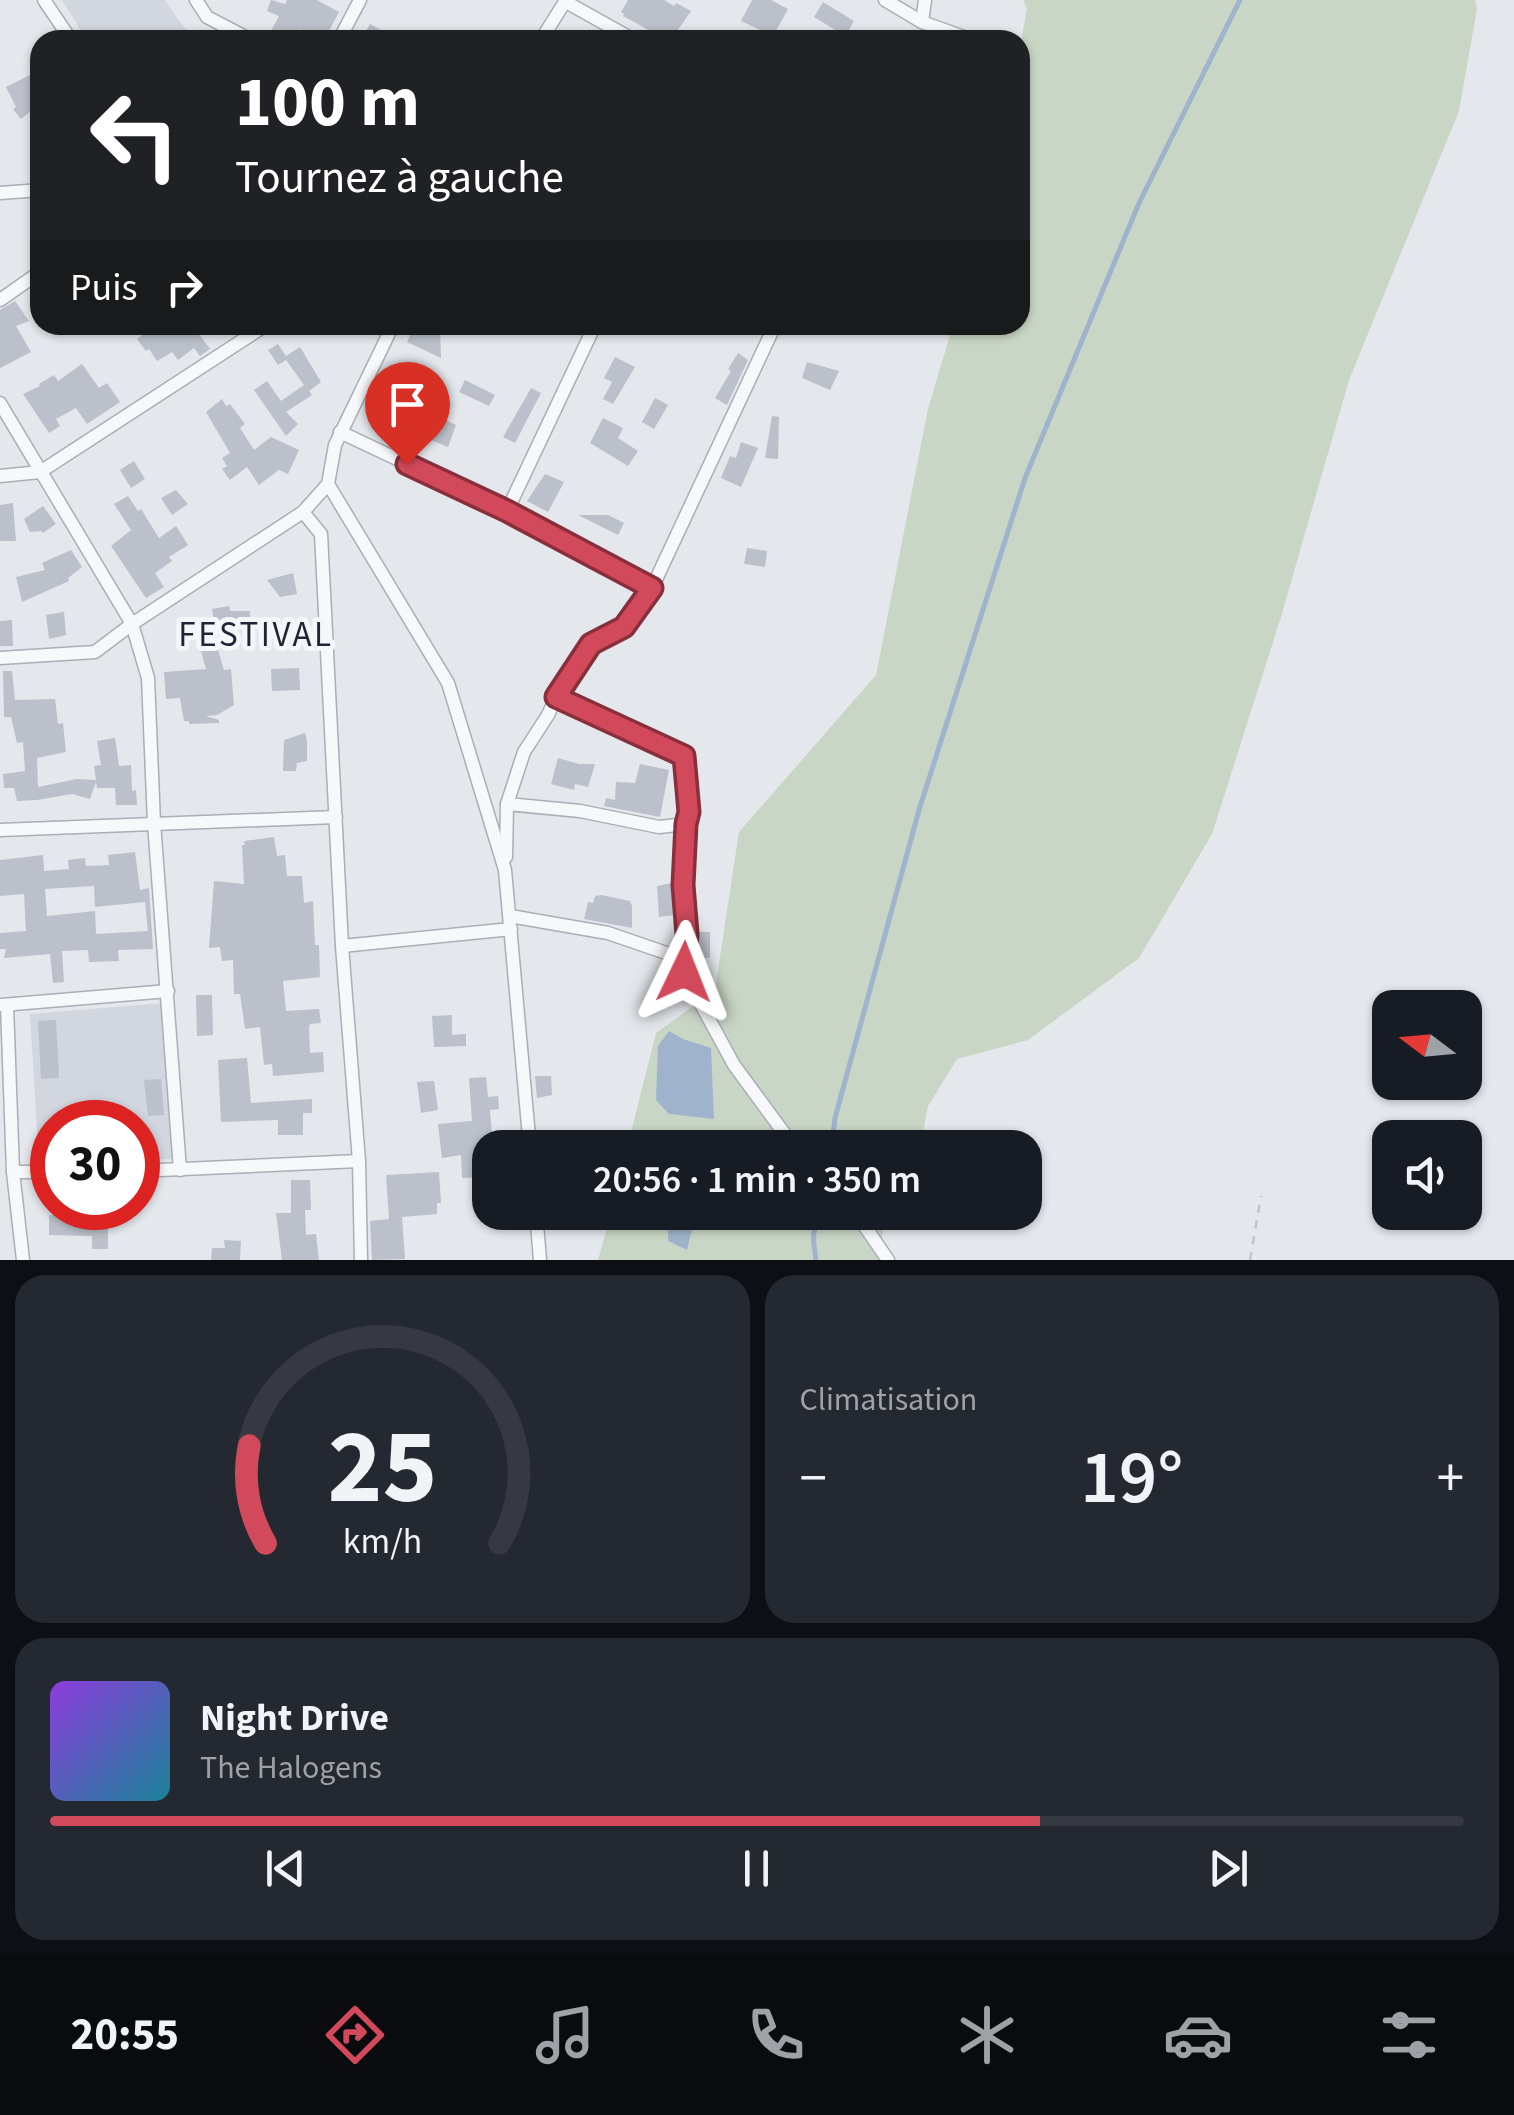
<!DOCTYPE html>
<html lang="fr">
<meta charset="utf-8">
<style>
body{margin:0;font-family:"Source Sans 3",sans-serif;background:#242831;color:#f1f3f6;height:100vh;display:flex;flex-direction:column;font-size:38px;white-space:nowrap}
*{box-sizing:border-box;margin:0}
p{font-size:32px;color:#9ea1a6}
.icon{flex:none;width:55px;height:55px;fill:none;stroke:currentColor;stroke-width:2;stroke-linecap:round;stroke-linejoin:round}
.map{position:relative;height:1260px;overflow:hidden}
.sheet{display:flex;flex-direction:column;gap:15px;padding:15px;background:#0d0f14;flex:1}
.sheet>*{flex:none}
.top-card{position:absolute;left:30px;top:30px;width:1000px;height:305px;border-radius:30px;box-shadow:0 2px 8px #0004;background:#202124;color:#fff;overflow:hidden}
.needle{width:65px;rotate:286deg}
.tools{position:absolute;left:1372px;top:990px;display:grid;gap:20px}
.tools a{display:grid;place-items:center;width:110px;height:110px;border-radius:20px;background:#171b24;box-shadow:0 2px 8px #0004;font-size:50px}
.speed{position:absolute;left:30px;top:1100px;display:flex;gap:20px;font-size:50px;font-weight:700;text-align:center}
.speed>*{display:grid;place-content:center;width:130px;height:130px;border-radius:50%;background:#171b24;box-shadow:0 2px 8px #0004;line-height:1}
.speed .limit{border:15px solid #d22;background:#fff;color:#111}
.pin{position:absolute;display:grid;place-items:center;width:85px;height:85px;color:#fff;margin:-102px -42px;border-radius:50% 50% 50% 0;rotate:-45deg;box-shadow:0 0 10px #0007}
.pin .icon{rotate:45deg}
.me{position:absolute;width:110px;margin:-55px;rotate:2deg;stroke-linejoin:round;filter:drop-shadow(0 0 8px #0008)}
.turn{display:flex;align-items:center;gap:35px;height:210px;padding:0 40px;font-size:45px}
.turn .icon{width:130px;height:130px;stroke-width:2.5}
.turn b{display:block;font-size:70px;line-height:85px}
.then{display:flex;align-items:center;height:95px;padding:0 40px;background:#0003;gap:20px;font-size:38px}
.big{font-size:75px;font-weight:600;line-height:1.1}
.sheet .tile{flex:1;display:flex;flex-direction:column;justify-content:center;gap:15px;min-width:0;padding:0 35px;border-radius:30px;background:#242831}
.sheet .dial{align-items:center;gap:0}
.dial svg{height:260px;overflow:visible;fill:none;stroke:#363941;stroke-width:7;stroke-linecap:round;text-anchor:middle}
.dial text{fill:#f1f3f6;stroke:none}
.song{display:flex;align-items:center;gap:30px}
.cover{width:120px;height:120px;border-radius:15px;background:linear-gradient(135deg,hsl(270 70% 55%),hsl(190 70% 35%))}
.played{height:10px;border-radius:5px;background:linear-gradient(90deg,#d1495b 70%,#363941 70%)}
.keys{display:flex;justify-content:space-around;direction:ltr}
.heat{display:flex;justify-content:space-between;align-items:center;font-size:55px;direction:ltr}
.sheet .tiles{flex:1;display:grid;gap:15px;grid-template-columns:1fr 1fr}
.tile:last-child{grid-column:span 2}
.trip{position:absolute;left:472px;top:1130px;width:570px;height:100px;border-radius:30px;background:#171b24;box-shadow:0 2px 8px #0004;font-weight:600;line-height:100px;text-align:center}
.tabs{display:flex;height:160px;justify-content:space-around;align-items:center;background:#090b0e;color:#9ea1a6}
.tabs .icon{width:70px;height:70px}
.tabs .active{color:#d1495b}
.tabs b{font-size:45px;color:#f1f3f6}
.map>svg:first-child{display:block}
.built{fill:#d2d6de}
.green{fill:#c9d6c5}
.water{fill:#9fb4cc}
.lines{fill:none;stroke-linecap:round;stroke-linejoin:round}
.stream{stroke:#9fb4cc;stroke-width:5}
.building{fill:#bbc0ca;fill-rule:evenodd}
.street-casing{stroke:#a9aeb7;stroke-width:15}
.path{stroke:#c2c5cb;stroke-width:2.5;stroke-dasharray:8 8;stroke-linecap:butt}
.street{stroke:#f7f8fa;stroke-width:12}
.route-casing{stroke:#882f3b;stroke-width:25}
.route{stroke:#d1495b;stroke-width:18}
.labels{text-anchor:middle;stroke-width:10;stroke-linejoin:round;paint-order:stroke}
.neighbourhood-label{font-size:35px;letter-spacing:2.5px;fill:#1d2536;stroke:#f4f6f9}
</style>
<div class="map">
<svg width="1514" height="1260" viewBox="0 0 1514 1260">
<rect width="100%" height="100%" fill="#e4e7ec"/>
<g class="built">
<path d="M62,0H165L184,28L208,40H87Z"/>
<path d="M164,1003L175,1159L138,1160V1122H52V1164L39,1165L30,1014Z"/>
</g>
<g class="green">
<path d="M1023,0H1475L1477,9L1459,111L1349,380L1281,617L1212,834L1139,958L1028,1040L957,1059L928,1106L920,1147L627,1148L656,1033L715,990L739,832L876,675L928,409L953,325H1020V48L1027,8Z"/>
<path d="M611,1213H886L878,1260H598Z"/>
</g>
<g class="water">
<path d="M669,1031L683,1039L711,1048L714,1119L669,1114L656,1100L658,1046Z"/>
<path d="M669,1213H681L682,1223L693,1225L687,1250L668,1241Z"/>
</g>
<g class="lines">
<g class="stream">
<path d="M827,1148L832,1144L835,1118L919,810L1025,478L1139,203L1240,0"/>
<path d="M816,1260C813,1238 810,1232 824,1212"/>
</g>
</g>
<g class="building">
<path d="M271,0L285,4L287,0H317L339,12L324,40L299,29L293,40H284L270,33L279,16L267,11Z"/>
<path d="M628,0H664L674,6L676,3L691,11L671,40H649L654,33L623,16L624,14L621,12Z"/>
<path d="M752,0H771L788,9L773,36L741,21Z"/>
<path d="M823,2L854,21L845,36L814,17Z"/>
<path d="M370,24L400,40H361Z"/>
<path d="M40,70V104L21,119L13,109L16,107L6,87Z"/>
<path d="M15,301L29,321L16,326L31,352L0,368V310Z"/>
<path d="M155,325H192L210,349L200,356L194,348L178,360L172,352L157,361L149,349L146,351L137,339Z"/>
<path d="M415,325H440L441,358L407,342Z"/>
<path d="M278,344L286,356L300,347L321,382L309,391L312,395L286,412L298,424L286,436L254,390L267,381L281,401L304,385L286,360L278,365L268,350Z"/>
<path d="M738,353L748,360L727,405L715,398L731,371L728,369Z"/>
<path d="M615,357L635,367L613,404L603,399L612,382L604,378Z"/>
<path d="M807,362L839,371L830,390L802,378Z"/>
<path d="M82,364L99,388L107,383L120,402L87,424L76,408L56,419L60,426L49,433L23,394L40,386L39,384L54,375L58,381Z"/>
<path d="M425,367L431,370L420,408L456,425L448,447L426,438L431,428L402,413Z"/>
<path d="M465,380L495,395L489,406L459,392Z"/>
<path d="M531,388L541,393L515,443L503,437Z"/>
<path d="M655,398L668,405L654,429L642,422Z"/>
<path d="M222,399L226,406L230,404L245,424L240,428L254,450L271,437L299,450L288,474L279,470L259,485L247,467L230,480L222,469L227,466L222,458L230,453L206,412Z"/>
<path d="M772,416L779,417L778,459L765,458Z"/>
<path d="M603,418L623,428L618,438L638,451L628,466L590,443Z"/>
<path d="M741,442L758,448L741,487L721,478L730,456L736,458Z"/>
<path d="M134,461L145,479L131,488L120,470Z"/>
<path d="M545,474L564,482L548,512L527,501Z"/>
<path d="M176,490L188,504L172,515L161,498Z"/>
<path d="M128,496L138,511L141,509L159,538L176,526L188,545L169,557L172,561L155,573L164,587L146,598L111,546L131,530L114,504Z"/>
<path d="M13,503L16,541H0V505Z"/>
<path d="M43,506L56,524L43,533L41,531L30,532L24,519Z"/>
<path d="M578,515H608L624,523L618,535Z"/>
<path d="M747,548L767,551L765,567L744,564Z"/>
<path d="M71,550L82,567L68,578L69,581L22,602L16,577L45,570L42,563Z"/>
<path d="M293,573L297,594L280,597L267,580Z"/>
<path d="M229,606L230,611H250V624H232V627L215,629L212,609Z"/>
<path d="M64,612L66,635L49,639L46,615Z"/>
<path d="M12,620L13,646H0V621Z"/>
<path d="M285,622L287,638L268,641L265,625Z"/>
<path d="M215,640L224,670L231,669L234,705L217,715L206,716L219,720V723L189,724V721H184L180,698L166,699L164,672L206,669L199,644Z"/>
<path d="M299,668L300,690L272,691L271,669Z"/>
<path d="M3,671H12L15,700L55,699L58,724L63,723L66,752L37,758L38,787L77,779L96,780L94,766L101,765L97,741L115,738L119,766L131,765L132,791L136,790L137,805H116L115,788H97L96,782L90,799L72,794L37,800L17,801L14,788H4L3,774L25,771L23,742L17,743L11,717H4Z"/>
<path d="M305,733L307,741V761L297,763L296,771H283L284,740Z"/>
<path d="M558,758L579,764H595L588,787L575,784L574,790L551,784Z"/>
<path d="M640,764L669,770L660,817L604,806L606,798L615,800L616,782L635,783Z"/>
<path d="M274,837L277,856L285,855L287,876H302L304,903L313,901L315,945H319L320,977L283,981L286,1011L319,1009L321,1023L310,1024L309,1027L310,1053L323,1052L324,1072L273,1076L272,1064L264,1065L260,1027L245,1029L240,994H234L233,960L222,961L220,947L209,948L214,881L244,884L242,845H245L244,841Z"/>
<path d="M135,852L140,890L149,888L153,949L118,950L119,961L89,962L88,950L62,951L64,982L53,983L50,954L4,958L6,949H0V933L26,931L24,894L0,896V860L43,855L44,871L69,869L68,860L85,858L86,866L109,865L108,855ZM94,886L95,907L145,902L148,931L96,934L95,911L47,916L45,889Z"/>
<path d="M672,883L675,915L659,917L657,886Z"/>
<path d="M601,895L630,901L632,906V928L584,919L588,902L593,903L595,896Z"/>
<path d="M697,932H710V958H695Z"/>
<path d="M196,995H212L213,1035L197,1036Z"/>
<path d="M452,1015V1035L466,1034V1046L434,1047L432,1016Z"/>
<path d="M56,1020L59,1078L41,1079L38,1021Z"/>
<path d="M247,1058L251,1103L312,1099V1113H303V1135H278V1120L221,1122L218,1060Z"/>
<path d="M535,1076H551L552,1095L537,1098Z"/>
<path d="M486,1077L488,1097L498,1096L499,1109L490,1110L493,1148H490V1177L462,1178L461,1155L442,1158L438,1124L472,1121L469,1078Z"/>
<path d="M161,1079L164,1115L148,1116L144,1080Z"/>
<path d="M434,1081L438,1110L421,1113L417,1082Z"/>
<path d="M439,1172L441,1203H437V1214L402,1217L405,1259L372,1260L370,1221L389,1219L386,1175Z"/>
<path d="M291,1180H310L311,1210H305L306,1235L316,1234L319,1260H282L276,1213H291Z"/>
<path d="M108,1209V1249H92V1236L49,1235V1215H76V1210Z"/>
<path d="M224,1240L241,1241L240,1260H211L212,1248H225Z"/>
</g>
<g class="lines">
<g class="street-casing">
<g id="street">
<path d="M44,0L71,40"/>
<path d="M196,0L207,17L251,40"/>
<path d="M885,0L922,22L972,40"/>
<path d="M566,2L634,40"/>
<path d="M922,22L925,0"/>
<path d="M339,40L360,0"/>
<path d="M541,40L566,0"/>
<path d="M0,193L40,190"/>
<path d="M0,300L40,272"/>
<path d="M0,403L132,624L148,678L154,823L180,1170"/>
<path d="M340,432L507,511L652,588"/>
<path d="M0,476L40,472L266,325"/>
<path d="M328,484L448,683L505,870L530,1148"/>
<path d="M507,511L595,325"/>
<path d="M303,512L321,534L342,946L359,1161L361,1260"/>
<path d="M0,658L95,652L132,624L303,512L328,484L335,445L393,325"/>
<path d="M556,697L684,756L689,812L683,885L687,934L684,973"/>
<path d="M507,804L580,811L659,827L686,824"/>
<path d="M0,830L336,817"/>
<path d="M506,857L507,804L524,752L548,715L556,697L591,644L624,627L652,588L775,325"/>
<path d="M510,916L608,933L669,954L684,973L734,1065L795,1148"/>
<path d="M342,946L511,929"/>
<path d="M2,1005L168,991"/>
<path d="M7,1005L13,1172L23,1260"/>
<path d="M138,1171L359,1161"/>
<path d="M13,1172H52"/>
<path d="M536,1212L540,1260"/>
<path d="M855,1212L888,1260"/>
</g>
</g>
<path class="path" d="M1250,1260L1261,1196"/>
<use href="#street" class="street"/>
</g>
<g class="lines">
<g class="route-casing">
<path id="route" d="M407,464L507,511L652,588L624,627L591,644L556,697L684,756L689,812L686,824L683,885L687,934L684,972"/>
</g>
<use href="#route" class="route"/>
</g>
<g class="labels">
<g class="neighbourhood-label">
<text x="256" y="646">FESTIVAL</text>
</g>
</g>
</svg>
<div class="tools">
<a><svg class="needle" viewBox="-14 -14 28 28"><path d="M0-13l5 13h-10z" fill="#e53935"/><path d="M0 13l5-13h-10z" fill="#9ea1a6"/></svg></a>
<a><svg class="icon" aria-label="sound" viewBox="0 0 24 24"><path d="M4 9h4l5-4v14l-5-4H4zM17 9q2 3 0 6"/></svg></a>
</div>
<div class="speed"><div class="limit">30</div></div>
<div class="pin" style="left:407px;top:464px;background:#d93025"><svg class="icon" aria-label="arrive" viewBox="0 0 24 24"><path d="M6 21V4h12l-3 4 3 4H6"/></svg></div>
<svg class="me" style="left:684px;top:972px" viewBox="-20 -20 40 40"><path d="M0-17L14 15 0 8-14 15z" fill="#d1495b" stroke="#fff" stroke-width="4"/></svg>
<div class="trip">20:56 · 1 min · 350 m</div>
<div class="top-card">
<div class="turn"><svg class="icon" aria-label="left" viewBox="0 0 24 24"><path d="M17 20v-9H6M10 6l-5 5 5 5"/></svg><div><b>100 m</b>Tournez à gauche</div></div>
<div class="then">Puis<svg class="icon" aria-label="right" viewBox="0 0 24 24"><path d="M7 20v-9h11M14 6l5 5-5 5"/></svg></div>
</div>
</div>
<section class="sheet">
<div class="tiles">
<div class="tile dial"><svg viewBox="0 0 100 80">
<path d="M14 69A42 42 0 1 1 86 69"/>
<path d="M14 69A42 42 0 0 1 9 39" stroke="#d1495b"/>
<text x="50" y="56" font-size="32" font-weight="700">25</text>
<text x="50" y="72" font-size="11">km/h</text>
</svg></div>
<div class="tile"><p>Climatisation</p>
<div class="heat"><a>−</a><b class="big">19°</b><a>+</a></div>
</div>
<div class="tile">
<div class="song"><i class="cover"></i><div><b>Night Drive</b><p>The Halogens</p></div></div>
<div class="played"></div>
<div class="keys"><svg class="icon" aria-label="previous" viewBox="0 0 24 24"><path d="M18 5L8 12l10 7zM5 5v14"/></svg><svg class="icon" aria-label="pause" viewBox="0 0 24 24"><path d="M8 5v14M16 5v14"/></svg><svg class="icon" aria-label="next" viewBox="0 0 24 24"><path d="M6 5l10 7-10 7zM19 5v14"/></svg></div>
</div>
</div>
</section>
<nav class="tabs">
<b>20:55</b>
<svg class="icon active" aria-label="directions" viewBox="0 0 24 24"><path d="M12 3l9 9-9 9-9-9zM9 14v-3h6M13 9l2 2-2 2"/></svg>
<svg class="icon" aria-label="music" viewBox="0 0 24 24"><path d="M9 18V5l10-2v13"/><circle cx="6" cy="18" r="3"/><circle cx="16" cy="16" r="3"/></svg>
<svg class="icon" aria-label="phone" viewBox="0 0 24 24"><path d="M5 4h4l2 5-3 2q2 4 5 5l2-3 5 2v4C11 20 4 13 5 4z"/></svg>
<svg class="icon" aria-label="climate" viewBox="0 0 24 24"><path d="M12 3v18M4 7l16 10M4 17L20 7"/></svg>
<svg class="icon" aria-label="car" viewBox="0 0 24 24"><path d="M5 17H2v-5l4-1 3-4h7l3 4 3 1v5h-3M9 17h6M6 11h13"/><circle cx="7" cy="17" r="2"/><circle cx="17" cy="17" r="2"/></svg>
<svg class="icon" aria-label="filters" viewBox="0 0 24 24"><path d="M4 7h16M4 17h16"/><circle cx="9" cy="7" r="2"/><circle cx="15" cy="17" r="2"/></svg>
</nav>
